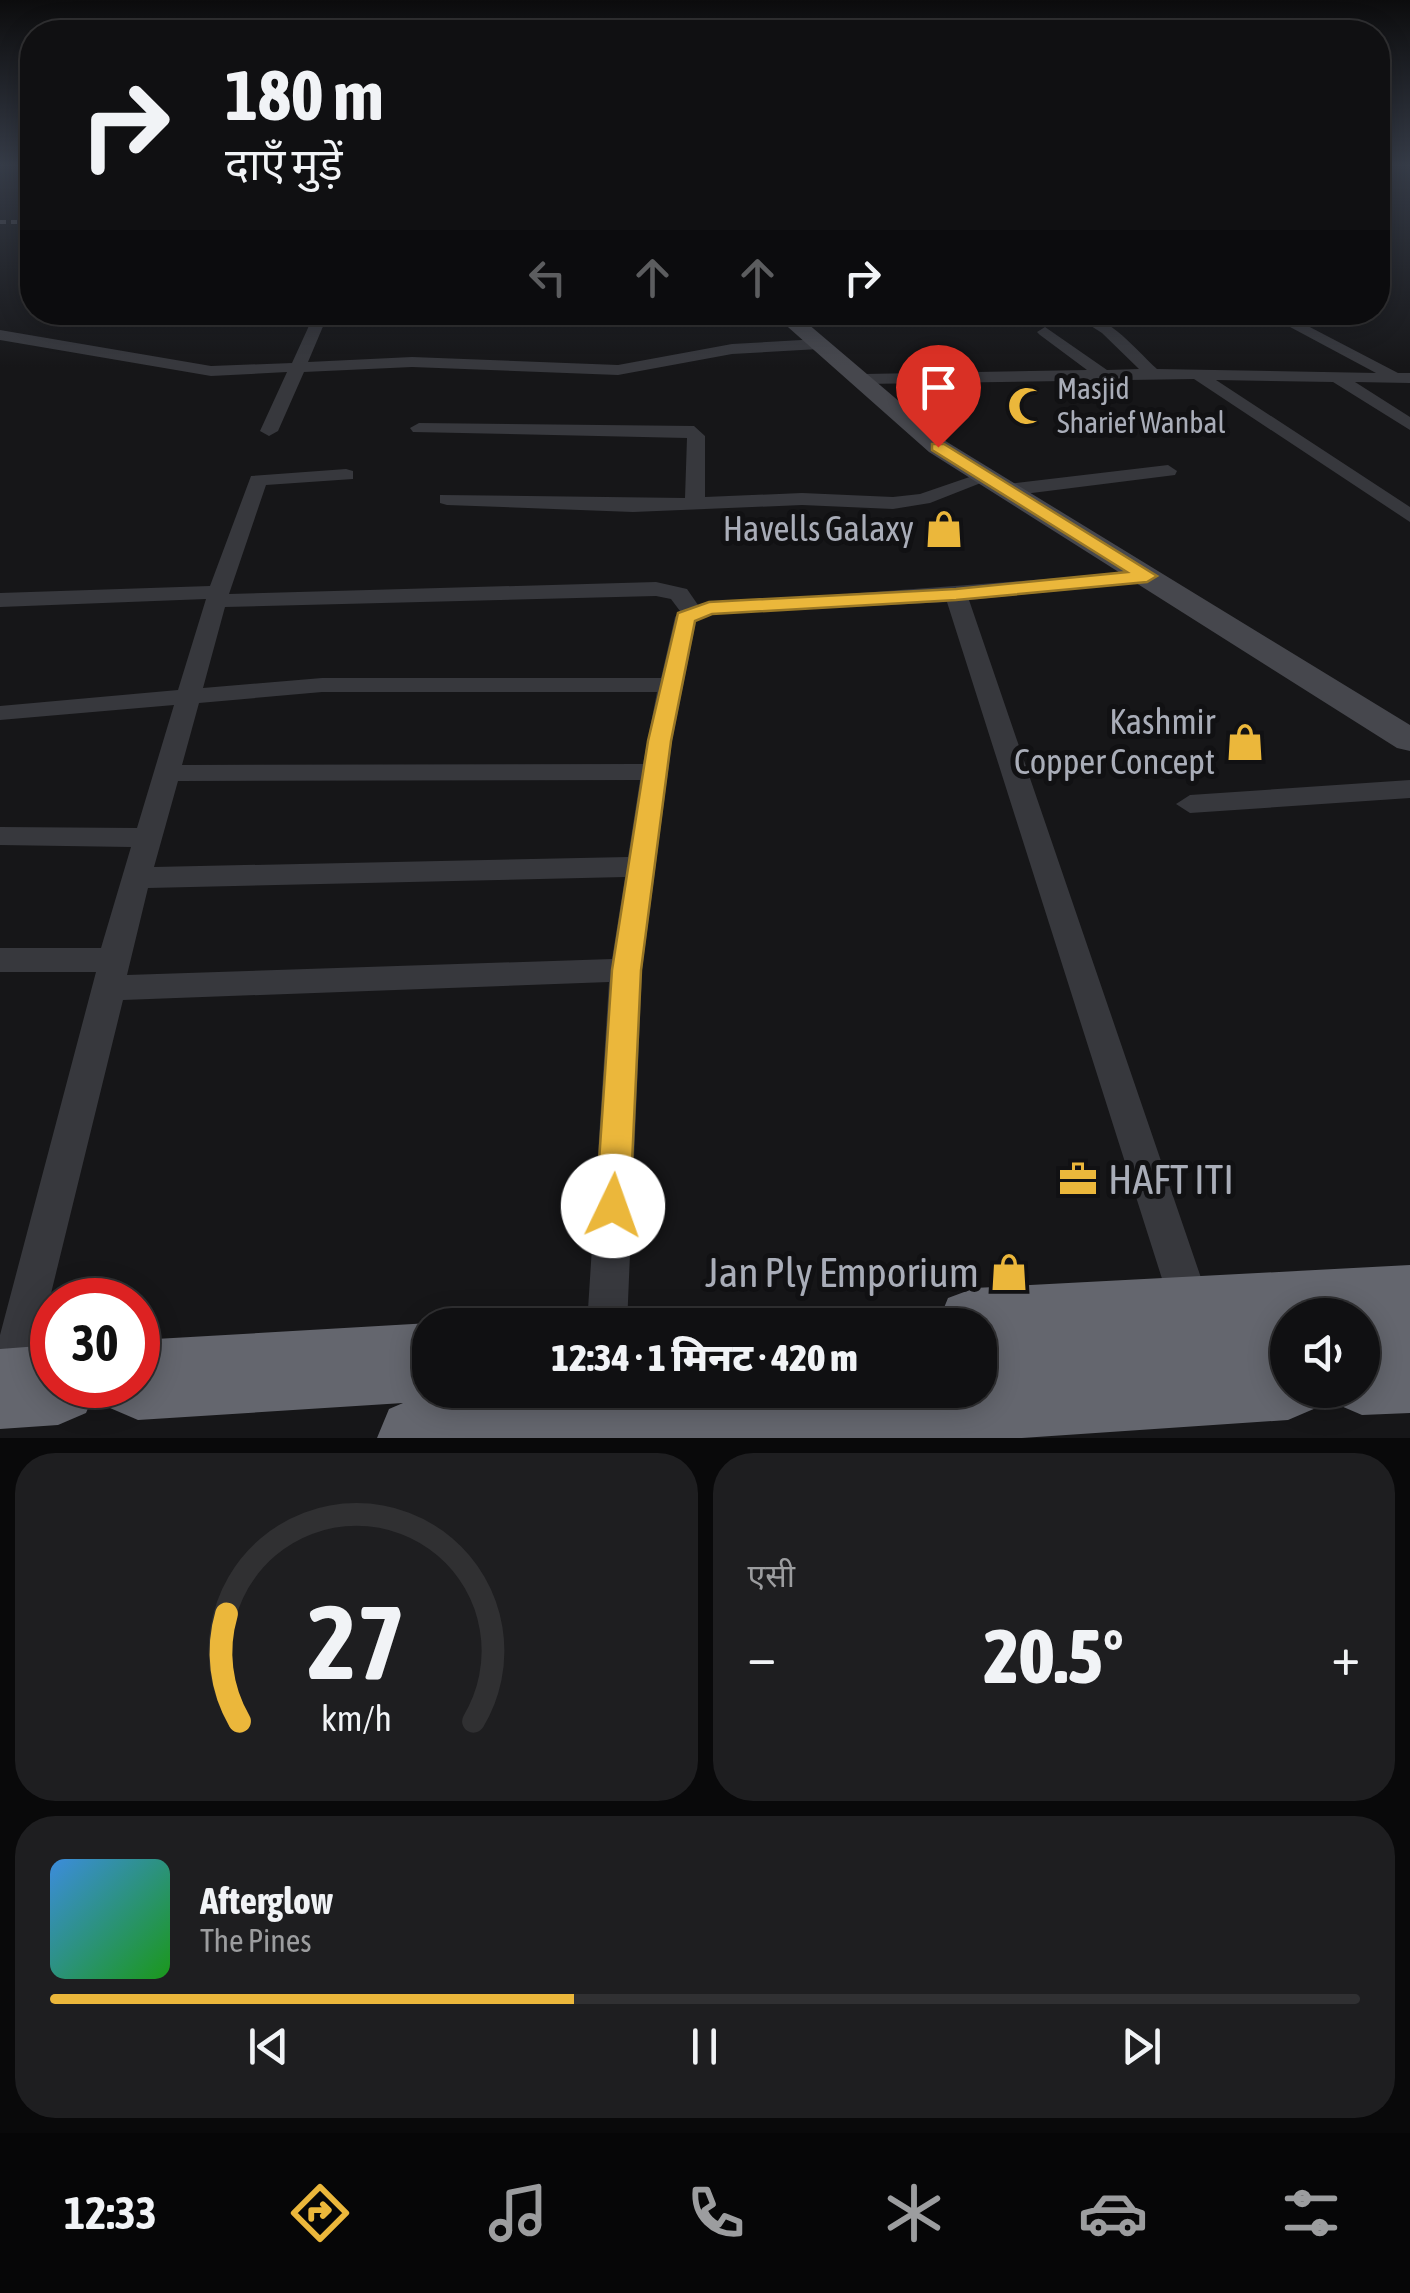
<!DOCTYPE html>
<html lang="hi">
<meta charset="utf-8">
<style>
body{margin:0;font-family:"Asap Condensed","Noto Sans Devanagari",sans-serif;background:#1e1e20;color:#f1f3f6;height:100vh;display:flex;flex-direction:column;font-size:38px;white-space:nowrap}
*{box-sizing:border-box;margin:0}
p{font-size:32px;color:#9c9d9f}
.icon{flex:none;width:55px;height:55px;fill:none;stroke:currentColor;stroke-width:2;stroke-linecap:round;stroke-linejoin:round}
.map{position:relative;height:1438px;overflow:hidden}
.drawer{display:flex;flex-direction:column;gap:15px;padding:15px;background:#09090a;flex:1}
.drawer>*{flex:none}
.banner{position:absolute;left:20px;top:20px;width:1370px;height:305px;border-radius:40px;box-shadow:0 5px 25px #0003,0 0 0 2px #303032;background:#101012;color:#f1f3f6;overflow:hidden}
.buttons{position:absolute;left:1270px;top:1298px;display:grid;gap:20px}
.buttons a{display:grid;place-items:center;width:110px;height:110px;border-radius:50%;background:#101012;box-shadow:0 5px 25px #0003,0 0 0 2px #303032;font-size:50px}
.speed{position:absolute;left:30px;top:1278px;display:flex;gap:20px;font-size:50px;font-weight:700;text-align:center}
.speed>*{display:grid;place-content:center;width:130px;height:130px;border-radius:50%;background:#101012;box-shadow:0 5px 25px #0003,0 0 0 2px #303032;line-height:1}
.speed .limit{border:15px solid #d22;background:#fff;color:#111}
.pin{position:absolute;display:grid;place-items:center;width:85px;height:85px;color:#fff;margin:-102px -42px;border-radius:50% 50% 50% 0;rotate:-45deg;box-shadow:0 0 10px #0007}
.pin .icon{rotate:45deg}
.me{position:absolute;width:110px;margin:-55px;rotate:3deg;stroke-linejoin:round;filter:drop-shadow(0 0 8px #0008)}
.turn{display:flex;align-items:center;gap:35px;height:210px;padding:0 40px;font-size:45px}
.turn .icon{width:130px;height:130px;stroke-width:2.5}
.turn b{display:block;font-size:70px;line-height:85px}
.lanes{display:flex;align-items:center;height:95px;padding:0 40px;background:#0003;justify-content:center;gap:50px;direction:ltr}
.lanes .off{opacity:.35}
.big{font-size:75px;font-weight:800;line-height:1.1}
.drawer .card{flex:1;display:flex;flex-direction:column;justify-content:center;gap:15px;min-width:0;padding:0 35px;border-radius:40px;background:#1e1e20}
.drawer .dial{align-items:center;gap:0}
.dial svg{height:260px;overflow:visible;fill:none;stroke:#303032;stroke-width:7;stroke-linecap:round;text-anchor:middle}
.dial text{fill:#f1f3f6;stroke:none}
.song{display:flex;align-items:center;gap:30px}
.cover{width:120px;height:120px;border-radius:15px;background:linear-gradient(135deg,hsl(210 70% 55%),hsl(120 70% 35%))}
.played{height:10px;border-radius:5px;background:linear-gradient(90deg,#ebb73b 40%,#303032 40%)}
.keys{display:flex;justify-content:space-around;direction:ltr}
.heat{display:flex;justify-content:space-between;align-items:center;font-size:55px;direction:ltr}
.drawer .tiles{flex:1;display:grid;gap:15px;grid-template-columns:1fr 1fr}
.card:last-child{grid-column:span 2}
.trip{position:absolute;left:412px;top:1308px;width:585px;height:100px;border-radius:40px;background:#101012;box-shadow:0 5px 25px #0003,0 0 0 2px #303032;font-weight:800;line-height:100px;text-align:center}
.menu{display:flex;height:160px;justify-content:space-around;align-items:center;background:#060607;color:#9c9d9f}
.menu .icon{width:70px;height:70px}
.menu .current{color:#ebb73b}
.menu b{font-size:45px;color:#f1f3f6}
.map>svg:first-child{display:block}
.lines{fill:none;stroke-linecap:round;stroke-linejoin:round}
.street{fill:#37383d;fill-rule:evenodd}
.secondary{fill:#46474d;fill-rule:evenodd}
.highway{fill:#64666e;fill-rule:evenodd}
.rail{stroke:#4b4c52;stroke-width:4;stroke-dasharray:6 5;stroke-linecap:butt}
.route{fill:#ebb73b;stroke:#997726;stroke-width:2.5}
.labels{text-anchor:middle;stroke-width:10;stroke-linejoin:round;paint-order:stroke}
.far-poi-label{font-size:30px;fill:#a9adb8;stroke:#111113;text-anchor:start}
.poi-label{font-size:35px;fill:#a9adb8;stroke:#111113;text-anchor:end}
.near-poi-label{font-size:42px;fill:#a9adb8;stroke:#111113;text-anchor:start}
</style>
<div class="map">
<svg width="1410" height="1438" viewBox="0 0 1410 1438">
<rect width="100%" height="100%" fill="#161618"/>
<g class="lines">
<g class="street">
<path d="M1069,312C1107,312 1131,345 1157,369L1376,373L1262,312H1281L1398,373H1410V383L1355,382L1410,417V430L1333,382L1216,380L1410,507V522L1194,379L864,384L856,379L864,374L1087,370L1040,335L1037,332L1045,327L1107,370L1139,369L1102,333Z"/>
<path d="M320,313L327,317L308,362L412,357L618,365L732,344L819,339L827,344L819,349L732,354L618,375L412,367L304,372L278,431L269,436L260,431L287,372L211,376L0,340V330L211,366L292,363L313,317Z"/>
<path d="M419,423L694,426L705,436V497L802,493L893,497L920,494L987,471L996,477L930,503L893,509L802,505L633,512L447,505L440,503V495L685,498L687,438L413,432L410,428Z"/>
<path d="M1168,465L1177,471L1175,475L1008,496L998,490L1008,484Z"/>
<path d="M346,469L353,471V479L266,485L229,594L656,582L687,589L698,605L1155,571L1158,576L1155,581L1147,582L969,600L1211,1307L1205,1321L1191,1326L1177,1321L1171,1307L947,602L712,614L696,621L672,741L642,970L627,1325H587L609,982L123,1000L30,1379L24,1394L9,1400L0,1396V1335L96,972H0V948H101L131,847L0,845V827L137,828L174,705L0,720V706L178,690L206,599L0,607V593L210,586L251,476ZM656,596L671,599L680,611L675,617L661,678H322L203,688L225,607ZM322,692H657L643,764L182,765L199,703ZM640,780L628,857L154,867L178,781ZM625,877L612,959L127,975L148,888Z"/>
<path d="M1410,780V798L1190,813L1176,804L1190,795Z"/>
</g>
<path class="secondary" d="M771,312H794L947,442L1410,725V751L1397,748L929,452Z"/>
<g class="highway">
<path d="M1410,1265V1413L1362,1415L1334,1403L1329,1390H1362V1315H1288V1390H1324L1316,1408L1288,1420L1022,1438H377L389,1409L403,1403L138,1420L110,1408L100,1385H138V1340L430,1323L435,1325H430V1390H457L445,1395L522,1390H980V1325H937L948,1298L975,1288Z"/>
<path d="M52,1345V1385H98L86,1413L58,1425L0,1429V1349Z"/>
</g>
<path class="rail" d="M0,222H32"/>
</g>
<linearGradient id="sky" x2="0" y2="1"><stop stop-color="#0c0c0d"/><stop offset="0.45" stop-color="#363c48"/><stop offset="1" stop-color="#363c48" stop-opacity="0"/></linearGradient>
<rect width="1410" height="367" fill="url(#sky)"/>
<path class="route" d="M932,444H944L1157,576L1147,582L956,600L712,614L695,621L671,741L641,970L630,1206L625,1217L613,1222L601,1217L596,1206L612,970L648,741L678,613L709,602L956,589L1127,572L932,450Z"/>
<defs>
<g id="mosque-bare" transform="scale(3)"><path d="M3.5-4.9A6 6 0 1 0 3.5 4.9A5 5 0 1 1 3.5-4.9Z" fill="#ebb73b" stroke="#111113" stroke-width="2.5" paint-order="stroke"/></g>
<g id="shop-bare" transform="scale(3)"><path d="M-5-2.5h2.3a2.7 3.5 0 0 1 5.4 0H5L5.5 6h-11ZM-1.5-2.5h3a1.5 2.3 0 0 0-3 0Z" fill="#ebb73b" stroke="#111113" stroke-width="2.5" paint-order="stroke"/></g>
<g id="office-bare" transform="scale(3)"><path d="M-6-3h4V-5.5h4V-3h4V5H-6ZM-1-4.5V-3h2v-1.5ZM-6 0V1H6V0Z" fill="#ebb73b" stroke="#111113" stroke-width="2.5" paint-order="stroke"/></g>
</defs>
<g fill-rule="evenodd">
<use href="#mosque-bare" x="1027" y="406"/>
<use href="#shop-bare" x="944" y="529"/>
<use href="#shop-bare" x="1245" y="742"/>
<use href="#office-bare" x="1078" y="1179"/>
<use href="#shop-bare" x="1009" y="1272"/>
</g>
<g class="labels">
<g class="far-poi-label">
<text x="1057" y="399">Masjid<tspan x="1057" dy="34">Sharief Wanbal</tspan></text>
</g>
<g class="poi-label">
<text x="914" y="541">Havells Galaxy</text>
<text x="1215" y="734">Kashmir<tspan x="1215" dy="40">Copper Concept</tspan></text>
</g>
<g class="near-poi-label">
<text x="1108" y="1194">HAFT ITI</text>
<text x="979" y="1287" text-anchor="end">Jan Ply Emporium</text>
</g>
</g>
</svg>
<div class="buttons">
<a><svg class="icon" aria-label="sound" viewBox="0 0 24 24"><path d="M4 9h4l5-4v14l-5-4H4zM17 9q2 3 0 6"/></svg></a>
</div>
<div class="speed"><div class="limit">30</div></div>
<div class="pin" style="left:938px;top:447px;background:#d93025"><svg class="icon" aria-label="arrive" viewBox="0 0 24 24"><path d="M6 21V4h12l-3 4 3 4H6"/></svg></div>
<svg class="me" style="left:613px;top:1206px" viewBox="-20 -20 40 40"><circle r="19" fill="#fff"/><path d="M0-13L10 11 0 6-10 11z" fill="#ebb73b"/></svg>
<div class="trip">12:34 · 1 मिनट · 420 m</div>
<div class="banner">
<div class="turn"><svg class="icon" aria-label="right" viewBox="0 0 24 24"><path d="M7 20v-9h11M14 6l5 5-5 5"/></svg><div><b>180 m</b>दाएँ मुड़ें</div></div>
<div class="lanes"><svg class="icon off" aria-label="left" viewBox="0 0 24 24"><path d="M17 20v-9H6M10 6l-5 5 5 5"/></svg><svg class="icon off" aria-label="ahead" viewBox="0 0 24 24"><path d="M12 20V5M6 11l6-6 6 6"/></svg><svg class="icon off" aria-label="ahead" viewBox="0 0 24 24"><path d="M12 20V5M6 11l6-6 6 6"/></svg><svg class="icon" aria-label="right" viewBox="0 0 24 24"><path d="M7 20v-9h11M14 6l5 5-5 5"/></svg></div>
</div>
</div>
<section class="drawer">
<div class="tiles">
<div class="card dial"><svg viewBox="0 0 100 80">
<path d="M14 69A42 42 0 1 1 86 69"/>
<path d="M14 69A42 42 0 0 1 10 36" stroke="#ebb73b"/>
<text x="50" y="56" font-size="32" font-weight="700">27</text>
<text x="50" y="72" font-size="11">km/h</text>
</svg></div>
<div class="card"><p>एसी</p>
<div class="heat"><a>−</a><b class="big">20.5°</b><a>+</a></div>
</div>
<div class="card">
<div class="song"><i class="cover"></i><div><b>Afterglow</b><p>The Pines</p></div></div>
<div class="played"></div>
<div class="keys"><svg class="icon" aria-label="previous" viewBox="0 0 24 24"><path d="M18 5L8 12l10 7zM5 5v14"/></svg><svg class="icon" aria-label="pause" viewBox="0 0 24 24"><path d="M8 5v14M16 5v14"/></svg><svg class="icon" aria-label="next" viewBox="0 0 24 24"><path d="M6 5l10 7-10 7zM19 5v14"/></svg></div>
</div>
</div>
</section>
<nav class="menu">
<b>12:33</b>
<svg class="icon current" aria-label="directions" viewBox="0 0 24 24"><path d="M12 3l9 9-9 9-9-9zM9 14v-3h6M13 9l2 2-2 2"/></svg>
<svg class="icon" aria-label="music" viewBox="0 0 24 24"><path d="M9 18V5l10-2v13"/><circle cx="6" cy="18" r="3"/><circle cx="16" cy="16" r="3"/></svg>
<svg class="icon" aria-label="phone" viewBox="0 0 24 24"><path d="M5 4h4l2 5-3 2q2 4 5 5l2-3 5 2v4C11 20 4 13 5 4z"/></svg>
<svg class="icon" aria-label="climate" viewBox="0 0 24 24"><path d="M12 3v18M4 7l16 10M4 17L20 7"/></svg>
<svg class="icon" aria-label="car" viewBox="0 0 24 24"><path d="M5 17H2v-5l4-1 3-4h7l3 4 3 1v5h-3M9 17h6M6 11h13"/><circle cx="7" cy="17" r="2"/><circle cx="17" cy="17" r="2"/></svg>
<svg class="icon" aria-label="filters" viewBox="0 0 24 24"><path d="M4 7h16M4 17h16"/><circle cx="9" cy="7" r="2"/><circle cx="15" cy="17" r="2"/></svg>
</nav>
